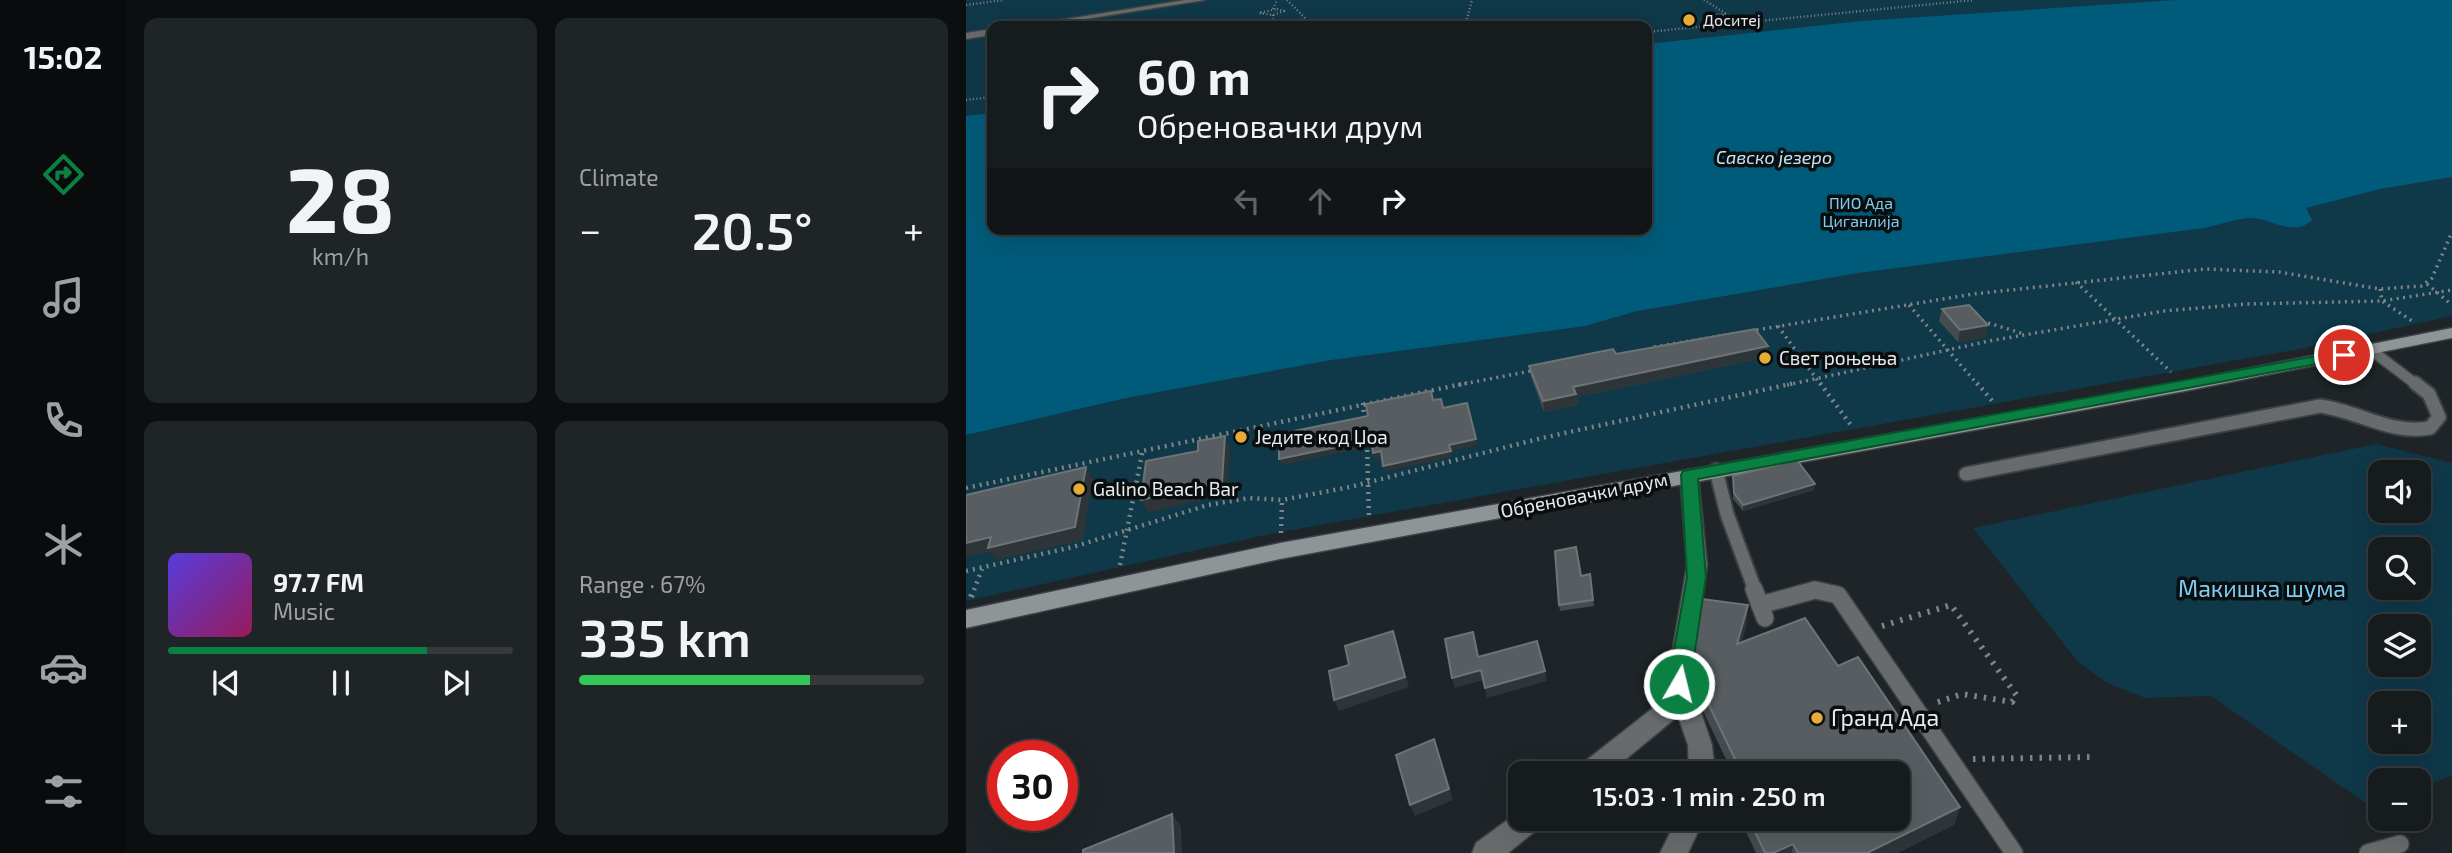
<!DOCTYPE html>
<meta charset="utf-8">
<style>
body{margin:0;font-family:"Exo 2",sans-serif;background:#1f2426;color:#f1f3f6;height:100vh;display:flex;flex-direction:column;font-size:26px;white-space:nowrap}
*{box-sizing:border-box;margin:0}
p{font-size:23px;color:#9ea1a4}
.icon{flex:none;width:38px;height:38px;fill:none;stroke:currentColor;stroke-width:2;stroke-linecap:round;stroke-linejoin:round}
.map{position:relative;flex:1;overflow:hidden}
.panel{display:flex;flex-direction:column;gap:18px;padding:18px;background:#0c0f10;width:840px}
.panel>*{flex:none}
.banner{position:absolute;left:21px;top:21px;width:665px;height:214px;border-radius:14px;box-shadow:0 7px 28px #0002,0 0 0 2px #35393b;background:#161b1d;color:#f1f3f6;overflow:hidden}
.fabs{position:absolute;left:1402px;top:460px;display:grid;gap:14px}
.fabs a{display:grid;place-items:center;width:63px;height:63px;border-radius:14px;background:#161b1d;box-shadow:0 7px 28px #0002,0 0 0 2px #35393b;font-size:35px}
.speed{position:absolute;left:21px;top:740px;display:flex;gap:14px;font-size:35px;font-weight:700;text-align:center}
.speed>*{display:grid;place-content:center;width:91px;height:91px;border-radius:50%;background:#161b1d;box-shadow:0 7px 28px #0002,0 0 0 2px #35393b;line-height:1}
.speed .limit{border:10px solid #d22;background:#fff;color:#111}
.pin{position:absolute;display:grid;place-items:center;width:60px;height:60px;color:#fff;margin:-30px;border:4px solid #fff;border-radius:50%;box-shadow:0 2px 7px #0007}
.me{position:absolute;width:77px;margin:-38px;rotate:8deg;stroke-linejoin:round;filter:drop-shadow(0 0 5px #0008)}
.turn{display:flex;align-items:center;gap:24px;height:147px;padding:0 35px;font-size:32px}
.turn .icon{width:91px;height:91px;stroke-width:2.5}
.turn b{display:block;font-size:49px;line-height:60px}
.lanes{display:flex;align-items:center;height:66px;padding:0 35px;background:#0003;justify-content:center;gap:35px;direction:ltr}
.lanes .off{opacity:.35}
.big{font-size:52px;font-weight:600;line-height:1.1}
.panel .card{flex:1;display:flex;flex-direction:column;justify-content:center;gap:10px;min-width:0;padding:0 24px;border-radius:14px;background:#1f2426}
.panel .dial{align-items:center;gap:0}
.dial b{font-size:91px;line-height:1}
.song{display:flex;align-items:center;gap:21px}
.cover{width:84px;height:84px;border-radius:10px;background:linear-gradient(135deg,hsl(250 70% 55%),hsl(330 70% 35%))}
.played{height:7px;border-radius:4px;background:linear-gradient(90deg,#0b8043 75%,#35393b 75%)}
.keys{display:flex;justify-content:space-around;direction:ltr}
.heat{display:flex;justify-content:space-between;align-items:center;font-size:38px;direction:ltr}
.charge{height:10px;border-radius:5px;background:linear-gradient(90deg,#34c759 67%,#35393b 0)}
.panel .tiles{flex:1;display:grid;gap:18px;grid-template-columns:repeat(2,1fr)}
.trip{position:absolute;left:542px;top:761px;width:402px;height:70px;border-radius:14px;background:#161b1d;box-shadow:0 7px 28px #0002,0 0 0 2px #35393b;font-weight:600;line-height:70px;text-align:center}
main{display:flex;flex:1;min-height:0}
.tabs{display:flex;flex-direction:column;width:126px;justify-content:space-around;align-items:center;background:#090b0c;color:#9ea1a4}
.tabs .icon{width:49px;height:49px}
.tabs .on{color:#0b8043}
.tabs b{font-size:32px;color:#f1f3f6}
.map>svg:first-child{display:block}
.green{fill:#0f3849;fill-rule:evenodd}
.water{fill:#005b7a}
.lines{fill:none;stroke-linecap:round;stroke-linejoin:round}
.lane-far2-casing{stroke:#3a4043;stroke-width:13}
.lane-far1-casing{stroke:#3a4043;stroke-width:17}
.lane-casing{stroke:#3a4043;stroke-width:20}
.street-casing{stroke:#3a4043;stroke-width:3}
.secondary-casing{stroke:#3a4043;stroke-width:3}
.path-far3{stroke:#7f8487;stroke-width:2.5;stroke-dasharray:1 2.5;stroke-linecap:butt}
.path-far2{stroke:#7f8487;stroke-width:3.5;stroke-dasharray:2 4.5;stroke-linecap:butt}
.path-far1{stroke:#7f8487;stroke-width:4.5;stroke-dasharray:2 5;stroke-linecap:butt}
.path{stroke:#7f8487;stroke-width:6;stroke-dasharray:2.5 7;stroke-linecap:butt}
.lane-far2{stroke:#686b6c;stroke-width:10}
.lane-far1{stroke:#686b6c;stroke-width:13}
.lane{stroke:#686b6c;stroke-width:17}
.street{fill:#686b6c;fill-rule:evenodd}
.secondary{fill:#8f9496;fill-rule:evenodd}
.wall{fill:#454c4f}
.shaded-wall{fill:#2e3538}
.building{fill:#575d60;stroke:#6e7476;stroke-width:2}
.route{fill:#0b8043;stroke:#07532c;stroke-width:2}
.poi-dot{fill:#e7ac37;stroke:#0a0d0e;stroke-width:2.5}
.labels{text-anchor:middle;stroke-width:7;stroke-linejoin:round;paint-order:stroke}
.far-poi-label{font-size:16px;fill:#e8ecee;stroke:#0a0d0e;text-anchor:start}
.far-park-label{font-size:16px;fill:#7ecef3;stroke:#0a0d0e}
.far-water-label{font-size:18px;font-style:italic;fill:#c0e6f9;stroke:#0a0d0e}
.poi-label{font-size:19px;fill:#e8ecee;stroke:#0a0d0e;text-anchor:start}
.street-label{font-size:19px;fill:#e8ecee;stroke:#0a0d0e}
.near-park-label{font-size:23px;fill:#7ecef3;stroke:#0a0d0e}
.near-poi-label{font-size:23px;fill:#e8ecee;stroke:#0a0d0e;text-anchor:start}
</style>
<main>
<nav class="tabs">
<b>15:02</b>
<svg class="icon on" aria-label="directions" viewBox="0 0 24 24"><path d="M12 3l9 9-9 9-9-9zM9 14v-3h6M13 9l2 2-2 2"/></svg>
<svg class="icon" aria-label="music" viewBox="0 0 24 24"><path d="M9 18V5l10-2v13"/><circle cx="6" cy="18" r="3"/><circle cx="16" cy="16" r="3"/></svg>
<svg class="icon" aria-label="phone" viewBox="0 0 24 24"><path d="M5 4h4l2 5-3 2q2 4 5 5l2-3 5 2v4C11 20 4 13 5 4z"/></svg>
<svg class="icon" aria-label="climate" viewBox="0 0 24 24"><path d="M12 3v18M4 7l16 10M4 17L20 7"/></svg>
<svg class="icon" aria-label="car" viewBox="0 0 24 24"><path d="M5 17H2v-5l4-1 3-4h7l3 4 3 1v5h-3M9 17h6M6 11h13"/><circle cx="7" cy="17" r="2"/><circle cx="17" cy="17" r="2"/></svg>
<svg class="icon" aria-label="filters" viewBox="0 0 24 24"><path d="M4 7h16M4 17h16"/><circle cx="9" cy="7" r="2"/><circle cx="15" cy="17" r="2"/></svg>
</nav>
<section class="panel">
<div class="tiles">
<div class="card dial"><b>28</b><p>km/h</p></div>
<div class="card"><p>Climate</p>
<div class="heat"><a>−</a><b class="big">20.5°</b><a>+</a></div>
</div>
<div class="card">
<div class="song"><i class="cover"></i><div><b>97.7 FM</b><p>Music</p></div></div>
<div class="played"></div>
<div class="keys"><svg class="icon" aria-label="previous" viewBox="0 0 24 24"><path d="M18 5L8 12l10 7zM5 5v14"/></svg><svg class="icon" aria-label="pause" viewBox="0 0 24 24"><path d="M8 5v14M16 5v14"/></svg><svg class="icon" aria-label="next" viewBox="0 0 24 24"><path d="M6 5l10 7-10 7zM19 5v14"/></svg></div>
</div>
<div class="card"><p>Range · 67%</p><b class="big">335 km</b><div class="charge"></div></div>
</div>
</section>
<div class="map">
<svg width="1486" height="853" viewBox="0 0 1486 853">
<rect width="100%" height="100%" fill="#1e2427"/>
<g class="green">
<path d="M0,0H1486V316L1339,348L304,534L0,601ZM26,26H681V229H26Z"/>
<path d="M1410,444L1486,463V776L1453,787L1452,780H1414V800L1401,804L1245,696L1179,698L1141,683L1111,661L1007,528ZM1414,472H1452V511H1414ZM1414,550H1452V588H1414ZM1414,626H1452V665H1414ZM1414,704H1452V742H1414Z"/>
</g>
<path class="water" d="M1210,0H1486V177L1414,189L1340,208L1346,220C1329,237 1307,220 1288,218C1273,217 1253,225 1238,228L892,273L671,311L619,326L365,360L160,398L0,435V116L26,113V229H681V44L895,21Z"/>
<g class="lines">
<g class="lane-far2-casing">
<path id="lane-far2" d="M1405,350L1451,385"/>
</g>
<g class="lane-far1-casing">
<g id="lane-far1">
<path d="M750,470L761,514L789,590"/>
<path d="M1000,474L1354,406C1393,411 1424,435 1464,428L1473,417L1463,394L1449,383"/>
<path d="M847,590H851"/>
</g>
</g>
<g class="lane-casing">
<g id="lane">
<path d="M788,589L799,618"/>
<path d="M794,605L849,590L872,595L1048,853"/>
<path d="M1402,853L1434,844"/>
</g>
</g>
<g class="street-casing">
<g id="street">
<path d="M219,0H239L76,26H57Z"/>
<path d="M26,29V35L0,39V33Z"/>
<path d="M723,469L732,475L741,565L725,683L746,745L749,774H723L722,745L712,716L642,774H610L613,766L705,694L701,683L721,565L714,475Z"/>
<path d="M555,810V819H577L573,828L542,853H506L510,843Z"/>
<path d="M711,819H738L722,853H694Z"/>
</g>
</g>
<g class="secondary-casing">
<path id="secondary" d="M1486,328V338L1219,391L314,559L0,628V610L314,543L1219,381Z"/>
</g>
<g class="path-far3">
<path d="M321,0L343,22L341,26"/>
<path d="M738,0L772,21"/>
<path d="M0,5L38,0"/>
<path d="M307,9L311,0"/>
<path d="M311,9L318,11L307,15L293,13Z"/>
<path d="M760,14L748,15L762,16"/>
<path d="M307,15V26"/>
<path d="M499,26L506,0"/>
<path d="M681,32L1008,0"/>
<path d="M0,100L26,97"/>
</g>
<g class="path-far2">
<path d="M1110,282L1205,372"/>
<path d="M1461,284L1486,305"/>
<path d="M1414,289L1416,301L1449,323"/>
<path d="M943,305L1012,385"/>
<path d="M1016,321L1058,334"/>
<path d="M812,326L855,385"/>
<path d="M688,347L1007,294L1239,269L1313,272L1414,289L1455,286L1466,278L1486,232"/>
<path d="M492,385L570,370"/>
<path d="M821,385L1023,341L1198,311L1280,304L1416,301L1486,290"/>
</g>
<g class="path-far1">
<path d="M854,383L887,428"/>
<path d="M1011,383L1029,404"/>
<path d="M397,403L398,420"/>
<path d="M401,443L403,518"/>
<path d="M0,488L501,383"/>
<path d="M315,533L316,500"/>
<path d="M154,565L177,449"/>
<path d="M0,571L107,547L242,505L283,498L316,500L384,487L576,438L829,383"/>
<path d="M8,590L16,569"/>
</g>
<g class="path">
<path d="M5,597L8,589"/>
<path d="M916,626L985,605L1051,696L1046,702L996,694L969,703"/>
<path d="M1007,759L1124,757"/>
</g>
<use href="#lane-far2" class="lane-far2"/>
<use href="#lane-far1" class="lane-far1"/>
<use href="#lane" class="lane"/>
<use href="#street" class="street"/>
<use href="#secondary" class="secondary"/>
</g>
<g class="wall">
<path d="M976,309L1020,337L992,342L973,321Z"/>
<path d="M650,354L802,357L611,397L612,405L578,412L565,377L563,366Z"/>
<path d="M767,476L848,490L777,511L767,499Z"/>
<path d="M624,574L628,606L594,611L593,605L615,576Z"/>
<path d="M781,623L775,642L872,666L994,807L988,825L931,853H790L774,819H933L767,774L737,711L728,683L727,665Z"/>
</g>
<g class="shaded-wall">
<path d="M1022,325L1020,337L992,342L994,330Z"/>
<path d="M802,346V357L611,397L612,405L578,412L577,401L607,387Z"/>
<path d="M259,436L264,448L262,494L182,513L175,500Z"/>
<path d="M510,439L512,445L485,451L483,445Z"/>
<path d="M405,440L407,446L316,465L313,459Z"/>
<path d="M415,451L417,458L408,459L407,453Z"/>
<path d="M485,451L486,457L419,472L417,466Z"/>
<path d="M120,467L127,479L117,540L31,560L25,552L0,557V543L25,537Z"/>
<path d="M849,484L848,490L777,511V505Z"/>
<path d="M782,605L781,623L770,663L771,644Z"/>
<path d="M427,631L443,687L373,711L368,700Z"/>
<path d="M515,670L517,680L489,688L486,678Z"/>
<path d="M579,671L581,681L521,698L519,688Z"/>
<path d="M468,739L487,800L449,816L444,805Z"/>
<path d="M994,807L988,825L931,853H901Z"/>
<path d="M206,814L215,826L216,853H208Z"/>
<path d="M827,844L826,853H807Z"/>
</g>
<g class="building">
<path d="M1003,305L1022,325L994,330L976,309Z"/>
<path d="M789,329L802,346L607,387L610,394L577,401L563,366L647,349L650,354Z"/>
<path d="M465,391L467,400L475,399L477,408L501,403L510,439L483,445L485,451L417,466L415,451L407,453L405,440L313,459V434L402,416L400,404Z"/>
<path d="M259,436L256,482L175,500L180,461L232,451V441Z"/>
<path d="M831,460L849,484L777,505L768,493L767,476Z"/>
<path d="M120,467L109,527L22,548L25,537L0,543V495Z"/>
<path d="M610,547L615,576L624,574L627,600L593,605L589,551Z"/>
<path d="M736,599L782,605L771,644L839,618L872,666L892,657L994,807L901,853H832L827,844L807,853H799L783,819H933V774H767L769,759L737,693L727,665Z"/>
<path d="M427,631L439,677L368,700L363,671L383,665L379,646Z"/>
<path d="M507,632L512,657L571,641L579,671L519,688L515,670L486,678L479,639Z"/>
<path d="M468,739L483,789L444,805L430,755Z"/>
<path d="M206,814L208,853H117V850Z"/>
</g>
<path class="route" d="M1378,351L1385,355L1383,358L732,479L740,577L724,684L720,690L713,693L705,690L702,684L721,577L715,475L717,471Z"/>
<g class="poi-dot">
<circle cx="723" cy="20" r="7"/>
<circle cx="799" cy="358" r="7"/>
<circle cx="275" cy="437" r="7"/>
<circle cx="113" cy="489" r="7"/>
<circle cx="851" cy="718" r="7"/>
</g>
<g class="labels">
<g class="far-poi-label">
<text x="737" y="26">Доситеј</text>
</g>
<g class="far-park-label">
<text x="895" y="209">ПИО Ада<tspan x="895" dy="18">Циганлија</tspan></text>
</g>
<g class="far-water-label">
<text x="808" y="164">Савско језеро</text>
</g>
<g class="poi-label">
<text x="813" y="365">Свет роњења</text>
<text x="289" y="444">Једите код Џоа</text>
<text x="127" y="496">Galino Beach Bar</text>
</g>
<g class="street-label">
<text transform="translate(618 495) rotate(-11)" y="7">Обреновачки друм</text>
</g>
<g class="near-park-label">
<text x="1296" y="597">Макишка шума</text>
</g>
<g class="near-poi-label">
<text x="865" y="726">Гранд Ада</text>
</g>
</g>
</svg>
<div class="fabs">
<a><svg class="icon" aria-label="sound" viewBox="0 0 24 24"><path d="M4 9h4l5-4v14l-5-4H4zM17 9q2 3 0 6"/></svg></a>
<a><svg class="icon" aria-label="search" viewBox="0 0 24 24"><circle cx="10" cy="10" r="6"/><path d="M15 15l6 6"/></svg></a>
<a><svg class="icon" aria-label="layers" viewBox="0 0 24 24"><path d="M12 4l9 5-9 5-9-5zM3 14l9 5 9-5"/></svg></a>
<a>+</a>
<a>−</a>
</div>
<div class="speed"><div class="limit">30</div></div>
<div class="pin" style="left:1378px;top:355px;background:#d93025"><svg class="icon" aria-label="arrive" viewBox="0 0 24 24"><path d="M6 21V4h12l-3 4 3 4H6"/></svg></div>
<svg class="me" style="left:713px;top:684px" viewBox="-20 -20 40 40"><circle r="17" fill="#0b8043" stroke="#fff" stroke-width="3"/><path d="M0-11L8 9 0 5-8 9z" fill="#fff"/></svg>
<div class="trip">15:03 · 1 min · 250 m</div>
<div class="banner">
<div class="turn"><svg class="icon" aria-label="right" viewBox="0 0 24 24"><path d="M7 20v-9h11M14 6l5 5-5 5"/></svg><div><b>60 m</b>Обреновачки друм</div></div>
<div class="lanes"><svg class="icon off" aria-label="left" viewBox="0 0 24 24"><path d="M17 20v-9H6M10 6l-5 5 5 5"/></svg><svg class="icon off" aria-label="ahead" viewBox="0 0 24 24"><path d="M12 20V5M6 11l6-6 6 6"/></svg><svg class="icon" aria-label="right" viewBox="0 0 24 24"><path d="M7 20v-9h11M14 6l5 5-5 5"/></svg></div>
</div>
</div>
</main>
